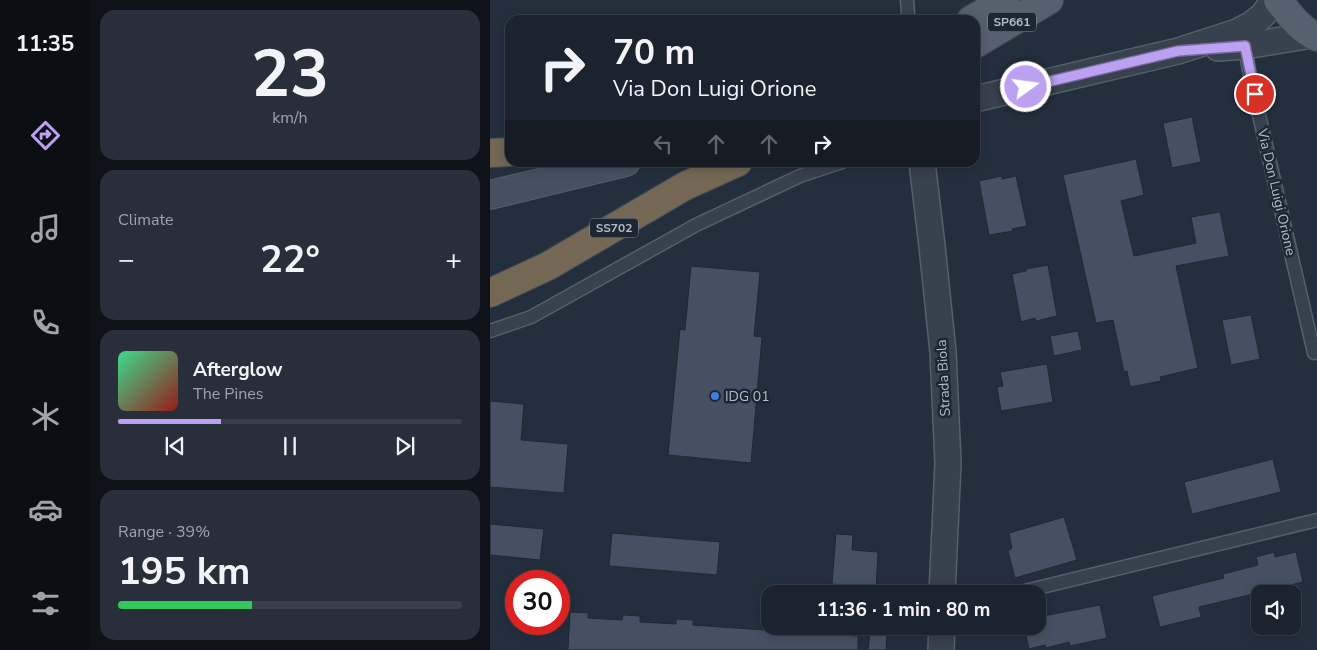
<!DOCTYPE html>
<meta charset="utf-8">
<style>
body{margin:0;font-family:"Nunito Sans",sans-serif;background:#282f3a;color:#f1f3f6;height:100vh;display:flex;flex-direction:column;font-size:19px;white-space:nowrap}
*{box-sizing:border-box;margin:0}
p{font-size:16px;color:#a0a4aa}
.icon{flex:none;width:28px;height:28px;fill:none;stroke:currentColor;stroke-width:2;stroke-linecap:round;stroke-linejoin:round}
.map{position:relative;flex:1;overflow:hidden}
.panel{display:flex;flex-direction:column;gap:10px;padding:10px;background:#0f1319;width:400px}
.panel>*{flex:none}
.hud{position:absolute;left:15px;top:15px;width:475px;height:152px;border-radius:15px;box-shadow:0 2px 12px #0003,0 0 0 1px #39404a;background:#1b232e;color:#f1f3f6;overflow:hidden}
.tools{position:absolute;left:761px;top:585px;display:grid;gap:10px}
.tools a{display:grid;place-items:center;width:50px;height:50px;border-radius:10px;background:#1b232e;box-shadow:0 2px 12px #0003,0 0 0 1px #39404a;font-size:25px}
.speed{position:absolute;left:15px;top:570px;display:flex;gap:10px;font-size:25px;font-weight:700;text-align:center}
.speed>*{display:grid;place-content:center;width:65px;height:65px;border-radius:50%;background:#1b232e;box-shadow:0 2px 12px #0003,0 0 0 1px #39404a;line-height:1}
.speed .limit{border:8px solid #d22;background:#fff;color:#111}
.pin{position:absolute;display:grid;place-items:center;width:42px;height:42px;color:#fff;margin:-21px;border:2px solid #fff;border-radius:50%;box-shadow:0 1px 5px #0007}
.me{position:absolute;width:55px;margin:-28px;rotate:76deg;stroke-linejoin:round;filter:drop-shadow(0 0 4px #0008)}
.turn{display:flex;align-items:center;gap:18px;height:105px;padding:0 25px;font-size:22px}
.turn .icon{width:65px;height:65px;stroke-width:2.5}
.turn b{display:block;font-size:35px;line-height:42px}
.lanes{display:flex;align-items:center;height:48px;padding:0 25px;background:#0003;justify-content:center;gap:25px;direction:ltr}
.lanes .off{opacity:.35}
.big{font-size:38px;font-weight:700;line-height:1.1}
.panel .widget{flex:1;display:flex;flex-direction:column;justify-content:center;gap:8px;min-width:0;padding:0 18px;border-radius:15px;background:#282f3a}
.panel .dial{align-items:center;gap:0}
.dial b{font-size:65px;line-height:1}
.song{display:flex;align-items:center;gap:15px}
.cover{width:60px;height:60px;border-radius:8px;background:linear-gradient(135deg,hsl(150 70% 55%),hsl(0 70% 35%))}
.played{height:5px;border-radius:2px;background:linear-gradient(90deg,#bca0f2 30%,#39404a 30%)}
.keys{display:flex;justify-content:space-around;direction:ltr}
.heat{display:flex;justify-content:space-between;align-items:center;font-size:28px;direction:ltr}
.charge{height:8px;border-radius:4px;background:linear-gradient(90deg,#34c759 39%,#39404a 0)}
.trip{position:absolute;left:271px;top:585px;width:285px;height:50px;border-radius:15px;background:#1b232e;box-shadow:0 2px 12px #0003,0 0 0 1px #39404a;font-weight:700;line-height:50px;text-align:center}
main{display:flex;flex:1;min-height:0}
.menu{display:flex;flex-direction:column;width:90px;justify-content:space-around;align-items:center;background:#0b0e12;color:#a0a4aa}
.menu .icon{width:35px;height:35px}
.menu .selected{color:#bca0f2}
.menu b{font-size:22px;color:#f1f3f6}
.map>svg:first-child{display:block}
.building{fill:#455162;stroke:#1f2835}
.lines{fill:none;stroke-linecap:round;stroke-linejoin:round}
.lane-casing{stroke:#565f6c;stroke-width:15}
.street-casing{stroke:#565f6c;stroke-width:28}
.secondary-casing{stroke:#565f6c;stroke-width:30}
.primary-casing{stroke:#414a57;stroke-width:30}
.highway-casing{stroke:#434c59;stroke-width:30}
.lane{stroke:#38414e;stroke-width:12}
.street{stroke:#38414e;stroke-width:25}
.secondary{stroke:#465061;stroke-width:28}
.primary{stroke:#56606e;stroke-width:28}
.highway{stroke:#746855;stroke-width:28}
.route-casing{stroke:#7a689d;stroke-width:12}
.route{stroke:#bca0f2;stroke-width:9}
.shop-dot{fill:#3f7fe0;stroke:#1d2633;stroke-width:2}
.labels{text-anchor:middle;stroke-width:5;stroke-linejoin:round;paint-order:stroke}
.shield{fill:#1d2633;stroke:#878f9c;stroke-width:1}
.shield-label{font-size:12px;font-weight:bold;fill:#b4bcc9}
.street-label{font-size:14px;fill:#b4bcc9;stroke:#1d2633}
.poi-label{font-size:14px;fill:#b4bcc9;stroke:#1d2633;text-anchor:start}
</style>
<main>
<nav class="menu">
<b>11:35</b>
<svg class="icon selected" aria-label="directions" viewBox="0 0 24 24"><path d="M12 3l9 9-9 9-9-9zM9 14v-3h6M13 9l2 2-2 2"/></svg>
<svg class="icon" aria-label="music" viewBox="0 0 24 24"><path d="M9 18V5l10-2v13"/><circle cx="6" cy="18" r="3"/><circle cx="16" cy="16" r="3"/></svg>
<svg class="icon" aria-label="phone" viewBox="0 0 24 24"><path d="M5 4h4l2 5-3 2q2 4 5 5l2-3 5 2v4C11 20 4 13 5 4z"/></svg>
<svg class="icon" aria-label="climate" viewBox="0 0 24 24"><path d="M12 3v18M4 7l16 10M4 17L20 7"/></svg>
<svg class="icon" aria-label="car" viewBox="0 0 24 24"><path d="M5 17H2v-5l4-1 3-4h7l3 4 3 1v5h-3M9 17h6M6 11h13"/><circle cx="7" cy="17" r="2"/><circle cx="17" cy="17" r="2"/></svg>
<svg class="icon" aria-label="filters" viewBox="0 0 24 24"><path d="M4 7h16M4 17h16"/><circle cx="9" cy="7" r="2"/><circle cx="15" cy="17" r="2"/></svg>
</nav>
<section class="panel">
<div class="widget dial"><b>23</b><p>km/h</p></div>
<div class="widget"><p>Climate</p>
<div class="heat"><a>−</a><b class="big">22°</b><a>+</a></div>
</div>
<div class="widget">
<div class="song"><i class="cover"></i><div><b>Afterglow</b><p>The Pines</p></div></div>
<div class="played"></div>
<div class="keys"><svg class="icon" aria-label="previous" viewBox="0 0 24 24"><path d="M18 5L8 12l10 7zM5 5v14"/></svg><svg class="icon" aria-label="pause" viewBox="0 0 24 24"><path d="M8 5v14M16 5v14"/></svg><svg class="icon" aria-label="next" viewBox="0 0 24 24"><path d="M6 5l10 7-10 7zM19 5v14"/></svg></div>
</div>
<div class="widget"><p>Range · 39%</p><b class="big">195 km</b><div class="charge"></div></div>
</section>
<div class="map">
<svg width="827" height="650" viewBox="0 0 827 650">
<rect width="100%" height="100%" fill="#242f3e"/>
<g class="building">
<path d="M702,117L711,162L682,168L673,123Z"/>
<path d="M646,159L654,195L631,201L644,256L706,243L701,217L730,212L739,256L686,266L708,368L670,377L671,381L640,387L637,371L634,372L623,320L606,323L573,175Z"/>
<path d="M512,176V179L526,176L537,226L522,229L523,231L499,235L489,181Z"/>
<path d="M558,265L567,316L546,321L545,318L531,322L522,274L536,271V269Z"/>
<path d="M201,266L270,272L264,336L272,337L261,463L178,455L190,329L195,330Z"/>
<path d="M761,315L770,359L741,365L732,320Z"/>
<path d="M588,331L592,350L564,356L560,336Z"/>
<path d="M557,364L563,402L511,411L507,387L513,386L510,372Z"/>
<path d="M0,401L34,404L31,440L78,444L74,493L0,487Z"/>
<path d="M783,459L791,492L702,514L694,482Z"/>
<path d="M574,517L587,560L525,578L518,551L522,548L519,533Z"/>
<path d="M0,524L54,529L50,560L0,555Z"/>
<path d="M122,533L230,542L227,575L119,566Z"/>
<path d="M346,534L363,535L362,550L388,552L386,588L342,584Z"/>
<path d="M784,552L785,557L806,552L813,582L709,607L711,617L670,627L662,596L734,578L733,574L768,565L766,557Z"/>
<path d="M610,605L617,638L580,646L579,642L556,648L555,645L539,649L534,626H548V617Z"/>
<path d="M80,612L98,613V618L132,620L133,615L150,616V622L186,624V619L203,620V625L274,630V625H280L292,626L291,631L368,636V650H78Z"/>
<path d="M380,632L397,633L396,650H378Z"/>
</g>
<g class="lines">
<g class="lane-casing">
<g id="lane">
<path d="M417,0L418,13"/>
<path d="M754,42L760,76L824,353"/>
<path d="M0,331L41,317L206,225L310,176L352,162"/>
<path d="M523,594L827,520"/>
</g>
</g>
<g class="street-casing">
<g id="street">
<path d="M728,48L755,46L822,35"/>
<path d="M485,99L688,51L747,32L762,24L773,15L784,0"/>
<path d="M432,162L442,246L453,352L458,463L452,594"/>
<path d="M451,650L452,626"/>
</g>
</g>
<g class="secondary-casing">
<path id="secondary" d="M0,195L136,162"/>
</g>
<g class="primary-casing">
<g id="primary">
<path d="M788,0C799,14 810,30 827,37"/>
<path d="M481,20L515,0"/>
<path d="M485,44L559,0"/>
</g>
</g>
<g class="highway-casing">
<g id="highway">
<path d="M0,153L20,152"/>
<path d="M0,293L58,266L195,186L248,162"/>
</g>
</g>
<use href="#lane" class="lane"/>
<use href="#street" class="street"/>
<use href="#secondary" class="secondary"/>
<use href="#primary" class="primary"/>
<use href="#highway" class="highway"/>
</g>
<g class="lines">
<g class="route-casing">
<path id="route" d="M536,87L688,51L755,46L765,94"/>
</g>
<use href="#route" class="route"/>
</g>
<circle class="shop-dot" cx="225" cy="396" r="5"/>
<g class="labels">
<g class="shield">
<rect x="498" y="12.5" width="48" height="19" rx="4"/>
<rect x="100" y="218.5" width="48" height="19" rx="4"/>
</g>
<g class="shield-label">
<text x="522" y="26">SP661</text>
<text x="124" y="232">SS702</text>
</g>
<g class="street-label">
<text transform="translate(787 192) rotate(77)" y="5">Via Don Luigi Orione</text>
<text transform="translate(453 378) rotate(-93)" y="5">Strada Biola</text>
</g>
<g class="poi-label">
<text x="235" y="401">IDG 01</text>
</g>
</g>
</svg>
<div class="tools">
<a><svg class="icon" aria-label="sound" viewBox="0 0 24 24"><path d="M4 9h4l5-4v14l-5-4H4zM17 9q2 3 0 6"/></svg></a>
</div>
<div class="speed"><div class="limit">30</div></div>
<div class="pin" style="left:765px;top:94px;background:#d93025"><svg class="icon" aria-label="arrive" viewBox="0 0 24 24"><path d="M6 21V4h12l-3 4 3 4H6"/></svg></div>
<svg class="me" style="left:536px;top:87px" viewBox="-20 -20 40 40"><circle r="17" fill="#bca0f2" stroke="#fff" stroke-width="3"/><path d="M0-11L8 9 0 5-8 9z" fill="#fff"/></svg>
<div class="trip">11:36 · 1 min · 80 m</div>
<div class="hud">
<div class="turn"><svg class="icon" aria-label="right" viewBox="0 0 24 24"><path d="M7 20v-9h11M14 6l5 5-5 5"/></svg><div><b>70 m</b>Via Don Luigi Orione</div></div>
<div class="lanes"><svg class="icon off" aria-label="left" viewBox="0 0 24 24"><path d="M17 20v-9H6M10 6l-5 5 5 5"/></svg><svg class="icon off" aria-label="ahead" viewBox="0 0 24 24"><path d="M12 20V5M6 11l6-6 6 6"/></svg><svg class="icon off" aria-label="ahead" viewBox="0 0 24 24"><path d="M12 20V5M6 11l6-6 6 6"/></svg><svg class="icon" aria-label="right" viewBox="0 0 24 24"><path d="M7 20v-9h11M14 6l5 5-5 5"/></svg></div>
</div>
</div>
</main>
